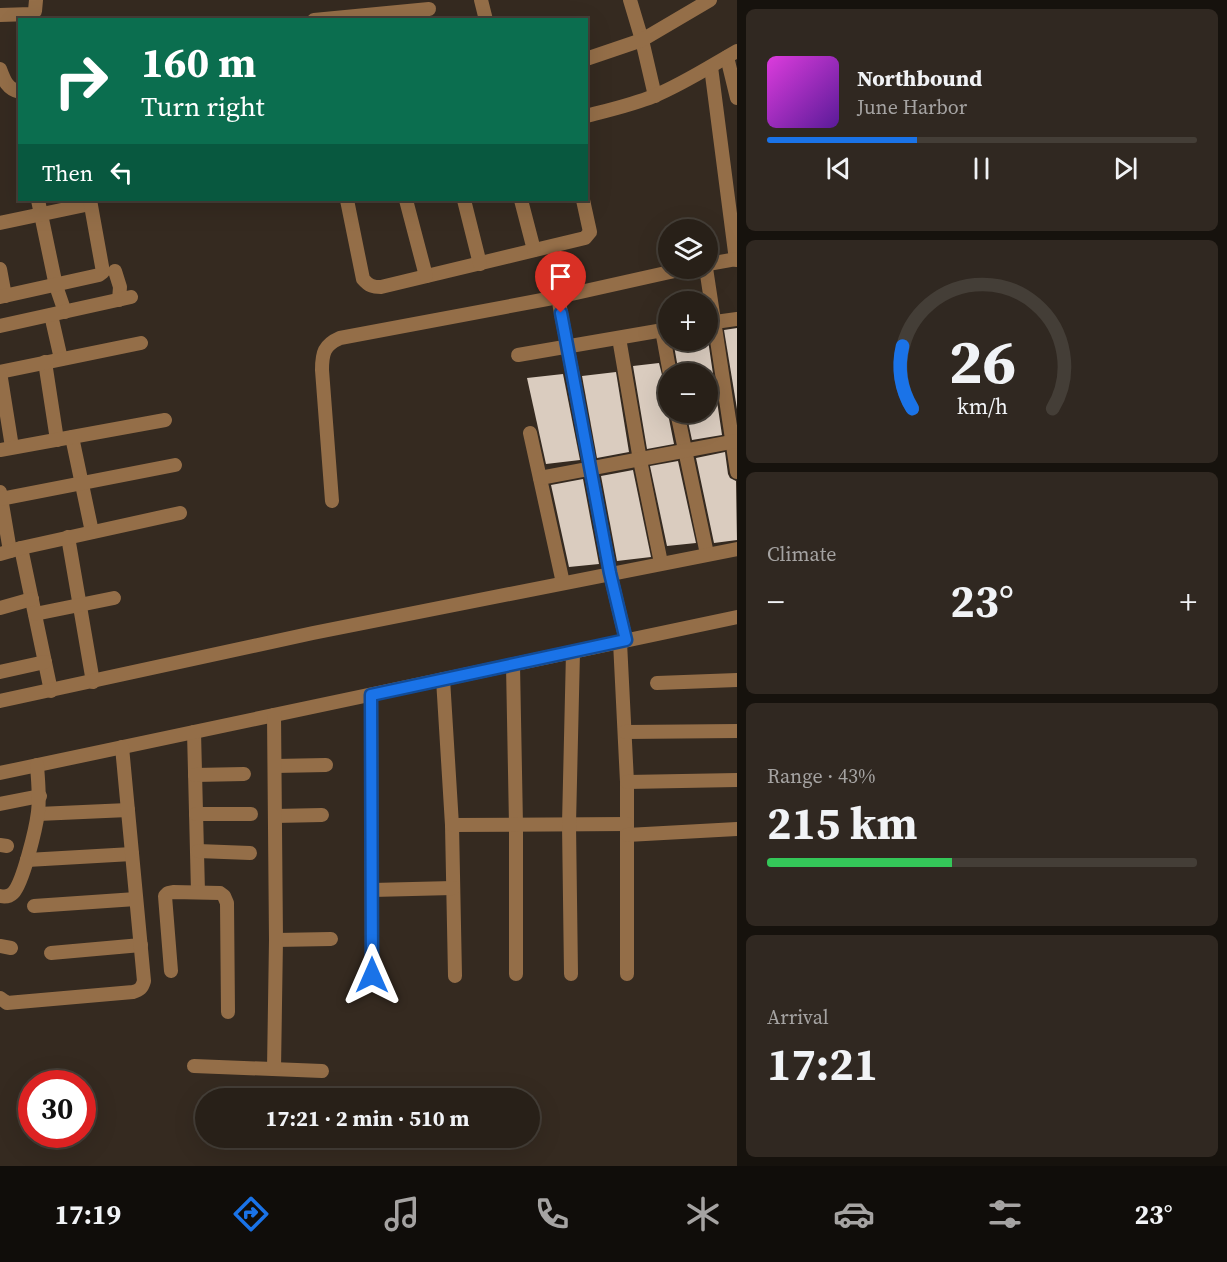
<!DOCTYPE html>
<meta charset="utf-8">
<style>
body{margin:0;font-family:"Source Serif 4",serif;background:#302821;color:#f1f3f6;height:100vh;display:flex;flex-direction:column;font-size:22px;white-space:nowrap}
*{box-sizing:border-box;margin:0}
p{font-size:20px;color:#a5a3a2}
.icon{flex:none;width:33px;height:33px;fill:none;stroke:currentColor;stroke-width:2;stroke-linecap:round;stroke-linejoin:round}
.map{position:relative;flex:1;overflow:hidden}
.panel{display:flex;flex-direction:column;gap:9px;padding:9px;background:#16120d;width:490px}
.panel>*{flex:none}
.banner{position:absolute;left:18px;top:18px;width:570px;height:183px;border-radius:0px;box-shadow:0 6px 24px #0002,0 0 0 2px #443e37;background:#0b6e4f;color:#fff;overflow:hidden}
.controls{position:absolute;left:658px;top:219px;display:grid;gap:12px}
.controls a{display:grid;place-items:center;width:60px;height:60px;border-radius:50%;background:#282018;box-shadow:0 6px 24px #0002,0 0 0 2px #443e37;font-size:30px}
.speed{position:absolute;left:18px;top:1070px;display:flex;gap:12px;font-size:30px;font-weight:700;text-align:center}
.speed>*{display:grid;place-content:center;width:78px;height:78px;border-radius:50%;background:#282018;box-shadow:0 6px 24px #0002,0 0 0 2px #443e37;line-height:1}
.speed .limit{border:9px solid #d22;background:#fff;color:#111}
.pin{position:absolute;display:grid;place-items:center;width:51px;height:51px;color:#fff;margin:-62px -26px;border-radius:50% 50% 50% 0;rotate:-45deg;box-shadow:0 0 6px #0007}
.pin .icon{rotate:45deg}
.me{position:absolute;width:66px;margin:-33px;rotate:0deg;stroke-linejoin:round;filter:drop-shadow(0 0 4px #0008)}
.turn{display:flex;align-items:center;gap:21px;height:126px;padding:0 24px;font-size:27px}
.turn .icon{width:78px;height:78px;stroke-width:2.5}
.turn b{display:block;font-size:42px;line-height:51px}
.then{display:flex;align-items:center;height:57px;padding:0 24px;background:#0003;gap:12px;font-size:22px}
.big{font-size:45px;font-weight:700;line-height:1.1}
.panel .widget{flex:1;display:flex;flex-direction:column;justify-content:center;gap:9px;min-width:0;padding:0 21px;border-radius:9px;background:#302821}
.panel .dial{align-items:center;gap:0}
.dial svg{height:156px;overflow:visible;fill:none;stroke:#443e37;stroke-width:7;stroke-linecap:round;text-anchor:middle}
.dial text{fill:#f1f3f6;stroke:none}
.song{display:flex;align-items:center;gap:18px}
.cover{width:72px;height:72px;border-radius:9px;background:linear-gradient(135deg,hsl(300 70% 55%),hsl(270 70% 35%))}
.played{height:6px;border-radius:3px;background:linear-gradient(90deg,#1a73e8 35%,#443e37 35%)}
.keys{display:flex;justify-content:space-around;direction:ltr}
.heat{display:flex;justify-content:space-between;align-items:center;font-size:33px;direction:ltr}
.charge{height:9px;border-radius:4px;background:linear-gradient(90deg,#34c759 43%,#443e37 0)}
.trip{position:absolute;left:195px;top:1088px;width:345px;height:60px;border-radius:30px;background:#282018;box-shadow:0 6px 24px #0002,0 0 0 2px #443e37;font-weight:700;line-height:60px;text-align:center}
.tabs{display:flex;height:96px;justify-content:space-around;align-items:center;background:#100d0a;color:#a5a3a2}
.tabs .icon{width:42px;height:42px}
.tabs .on{color:#1a73e8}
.tabs b{font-size:27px;color:#f1f3f6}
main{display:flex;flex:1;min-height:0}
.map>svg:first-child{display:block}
.building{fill:#daccbf}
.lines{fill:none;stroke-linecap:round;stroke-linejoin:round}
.minor{stroke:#946e48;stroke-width:14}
.route-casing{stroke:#114b97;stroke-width:15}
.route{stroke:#1a73e8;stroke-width:10}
</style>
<main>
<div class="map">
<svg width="737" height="1166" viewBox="0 0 737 1166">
<rect width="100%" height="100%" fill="#352a20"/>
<g class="building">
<path d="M737,328V409L724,330Z"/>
<path d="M673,340H708L722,435L692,440L686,412H708V374H679Z"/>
<path d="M659,363L663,379L669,383L668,414L674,444L647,449L633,366Z"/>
<path d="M616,372L629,452L597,458L582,376Z"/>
<path d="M563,374L580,460L546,464L527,378Z"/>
<path d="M725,452L728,474L730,478L736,481L737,540L714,543L696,458Z"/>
<path d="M678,461L696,543L667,546L650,466Z"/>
<path d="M633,470L651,557L617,561L601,476Z"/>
<path d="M583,479L599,564L569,567L551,485Z"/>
</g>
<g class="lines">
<g class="minor">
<path d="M481,0L486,20"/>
<path d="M630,0L642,40L655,96"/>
<path d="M0,15L31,14L35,11L36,0"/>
<path d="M314,20L429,9"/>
<path d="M727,57L737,98"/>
<path d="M586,59L642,40L710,0"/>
<path d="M711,67L736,260"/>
<path d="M0,69C4,80 7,89 20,92"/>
<path d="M586,116C609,110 632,105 654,96C683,84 709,67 737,51"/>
<path d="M38,200L56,286L65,312"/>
<path d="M347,200L363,279C369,286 373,287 381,287L585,238L590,232L583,200"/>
<path d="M406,200L426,276"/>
<path d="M464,200L480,264"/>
<path d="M521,200L534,250"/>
<path d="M0,223L90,204"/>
<path d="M708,264L737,259"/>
<path d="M706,268L737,472"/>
<path d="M0,269L5,296"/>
<path d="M115,271L120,287L119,300"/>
<path d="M0,297L99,275L103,272L90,200"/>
<path d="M51,315L61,359"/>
<path d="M708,323L737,319"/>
<path d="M0,326L131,297"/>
<path d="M662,330L670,374"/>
<path d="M619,338L640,460L661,563"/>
<path d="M518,355L669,329"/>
<path d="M45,362L57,440"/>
<path d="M0,372L141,343"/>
<path d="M0,372L12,447"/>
<path d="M677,412L707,554"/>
<path d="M530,433L563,583"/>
<path d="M72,437L92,532"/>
<path d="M0,450L165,420"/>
<path d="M540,478L737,441"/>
<path d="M0,492L10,551"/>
<path d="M1,499L175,465"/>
<path d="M332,501L322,370C322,353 324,345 340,338L558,297"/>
<path d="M68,537L93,682"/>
<path d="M21,548L51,691"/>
<path d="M0,554L21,548L180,513"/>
<path d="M0,608L32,599"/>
<path d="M35,614L114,598"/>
<path d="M626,640L610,573L558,297L688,268"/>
<path d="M620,642L627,782V974"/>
<path d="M513,665L516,825V974"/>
<path d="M0,672L45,662"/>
<path d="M443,679L452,825L455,976"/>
<path d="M657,683L737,680"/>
<path d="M371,695L372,975"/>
<path d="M0,701L313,633L737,549"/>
<path d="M194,732L198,892"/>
<path d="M625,732L737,731"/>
<path d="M275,766L326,765"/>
<path d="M0,773L737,617"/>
<path d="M195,775L244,774"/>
<path d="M627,782L737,780"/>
<path d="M0,804L40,796"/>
<path d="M38,814L128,810"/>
<path d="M196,814H251"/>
<path d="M275,816L322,815"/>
<path d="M452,825L627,824"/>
<path d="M627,835L737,829"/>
<path d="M0,845L7,846"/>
<path d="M198,851L250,853"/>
<path d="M27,860L132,854"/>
<path d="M372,890L453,888"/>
<path d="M0,896C5,897 9,897 13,893C23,883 36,828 38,812C40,797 38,781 37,765"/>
<path d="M34,906L136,899"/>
<path d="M276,940L331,939"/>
<path d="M0,946L11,948"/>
<path d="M51,953L141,945"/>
<path d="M171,971L165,896L168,893L173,892L220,893L224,896L227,903L228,1012"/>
<path d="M571,974L569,824L573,652"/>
<path d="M0,998L7,1003L133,992C140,990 142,988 144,981L122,747"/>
<path d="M194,1066L322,1071"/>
<path d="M274,1069L276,940L274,715"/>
</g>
</g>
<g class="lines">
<g class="route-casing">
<path id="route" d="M372,975L371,695L626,640L610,573L561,313"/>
</g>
<use href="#route" class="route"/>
</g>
</svg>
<div class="controls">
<a><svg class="icon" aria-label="layers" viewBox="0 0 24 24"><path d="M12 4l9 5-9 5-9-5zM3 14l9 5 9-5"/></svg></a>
<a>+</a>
<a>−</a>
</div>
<div class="speed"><div class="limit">30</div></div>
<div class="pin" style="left:561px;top:313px;background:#d93025"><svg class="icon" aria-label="arrive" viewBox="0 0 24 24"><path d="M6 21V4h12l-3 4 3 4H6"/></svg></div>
<svg class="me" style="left:372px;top:975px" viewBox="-20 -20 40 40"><path d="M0-17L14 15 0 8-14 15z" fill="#1a73e8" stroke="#fff" stroke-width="4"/></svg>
<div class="trip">17:21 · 2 min · 510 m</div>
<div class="banner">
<div class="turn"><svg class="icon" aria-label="right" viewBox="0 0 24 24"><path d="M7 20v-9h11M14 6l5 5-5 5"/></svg><div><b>160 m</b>Turn right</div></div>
<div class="then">Then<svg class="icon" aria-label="left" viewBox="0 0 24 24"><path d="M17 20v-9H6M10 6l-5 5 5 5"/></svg></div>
</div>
</div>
<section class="panel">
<div class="widget">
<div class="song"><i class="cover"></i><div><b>Northbound</b><p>June Harbor</p></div></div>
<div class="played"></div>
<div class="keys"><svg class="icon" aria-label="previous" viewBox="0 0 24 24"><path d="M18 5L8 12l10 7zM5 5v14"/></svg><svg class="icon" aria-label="pause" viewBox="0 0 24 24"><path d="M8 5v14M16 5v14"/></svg><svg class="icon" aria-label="next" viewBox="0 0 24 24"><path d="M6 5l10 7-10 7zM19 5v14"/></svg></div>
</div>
<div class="widget dial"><svg viewBox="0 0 100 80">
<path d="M14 69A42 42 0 1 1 86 69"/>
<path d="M14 69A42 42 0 0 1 9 37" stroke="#1a73e8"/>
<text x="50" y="56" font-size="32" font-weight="700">26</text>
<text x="50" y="72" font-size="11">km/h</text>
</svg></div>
<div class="widget"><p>Climate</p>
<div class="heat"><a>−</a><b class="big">23°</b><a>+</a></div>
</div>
<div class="widget"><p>Range · 43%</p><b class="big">215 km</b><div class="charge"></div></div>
<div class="widget"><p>Arrival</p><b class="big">17:21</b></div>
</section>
</main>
<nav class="tabs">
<b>17:19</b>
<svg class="icon on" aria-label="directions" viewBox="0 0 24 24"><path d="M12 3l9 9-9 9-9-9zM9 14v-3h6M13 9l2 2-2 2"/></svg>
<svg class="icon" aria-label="music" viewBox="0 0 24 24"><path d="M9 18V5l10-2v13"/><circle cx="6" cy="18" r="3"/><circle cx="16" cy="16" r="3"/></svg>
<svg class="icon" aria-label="phone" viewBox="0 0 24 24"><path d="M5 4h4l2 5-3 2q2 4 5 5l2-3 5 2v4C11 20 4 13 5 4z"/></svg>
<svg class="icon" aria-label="climate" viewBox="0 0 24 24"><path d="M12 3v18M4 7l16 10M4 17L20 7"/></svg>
<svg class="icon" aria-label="car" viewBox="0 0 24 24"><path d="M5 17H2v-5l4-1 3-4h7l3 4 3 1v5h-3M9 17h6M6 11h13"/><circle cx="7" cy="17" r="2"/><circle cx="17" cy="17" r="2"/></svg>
<svg class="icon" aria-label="filters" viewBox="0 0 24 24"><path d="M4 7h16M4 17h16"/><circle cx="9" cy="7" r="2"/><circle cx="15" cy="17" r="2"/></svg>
<b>23°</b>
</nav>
